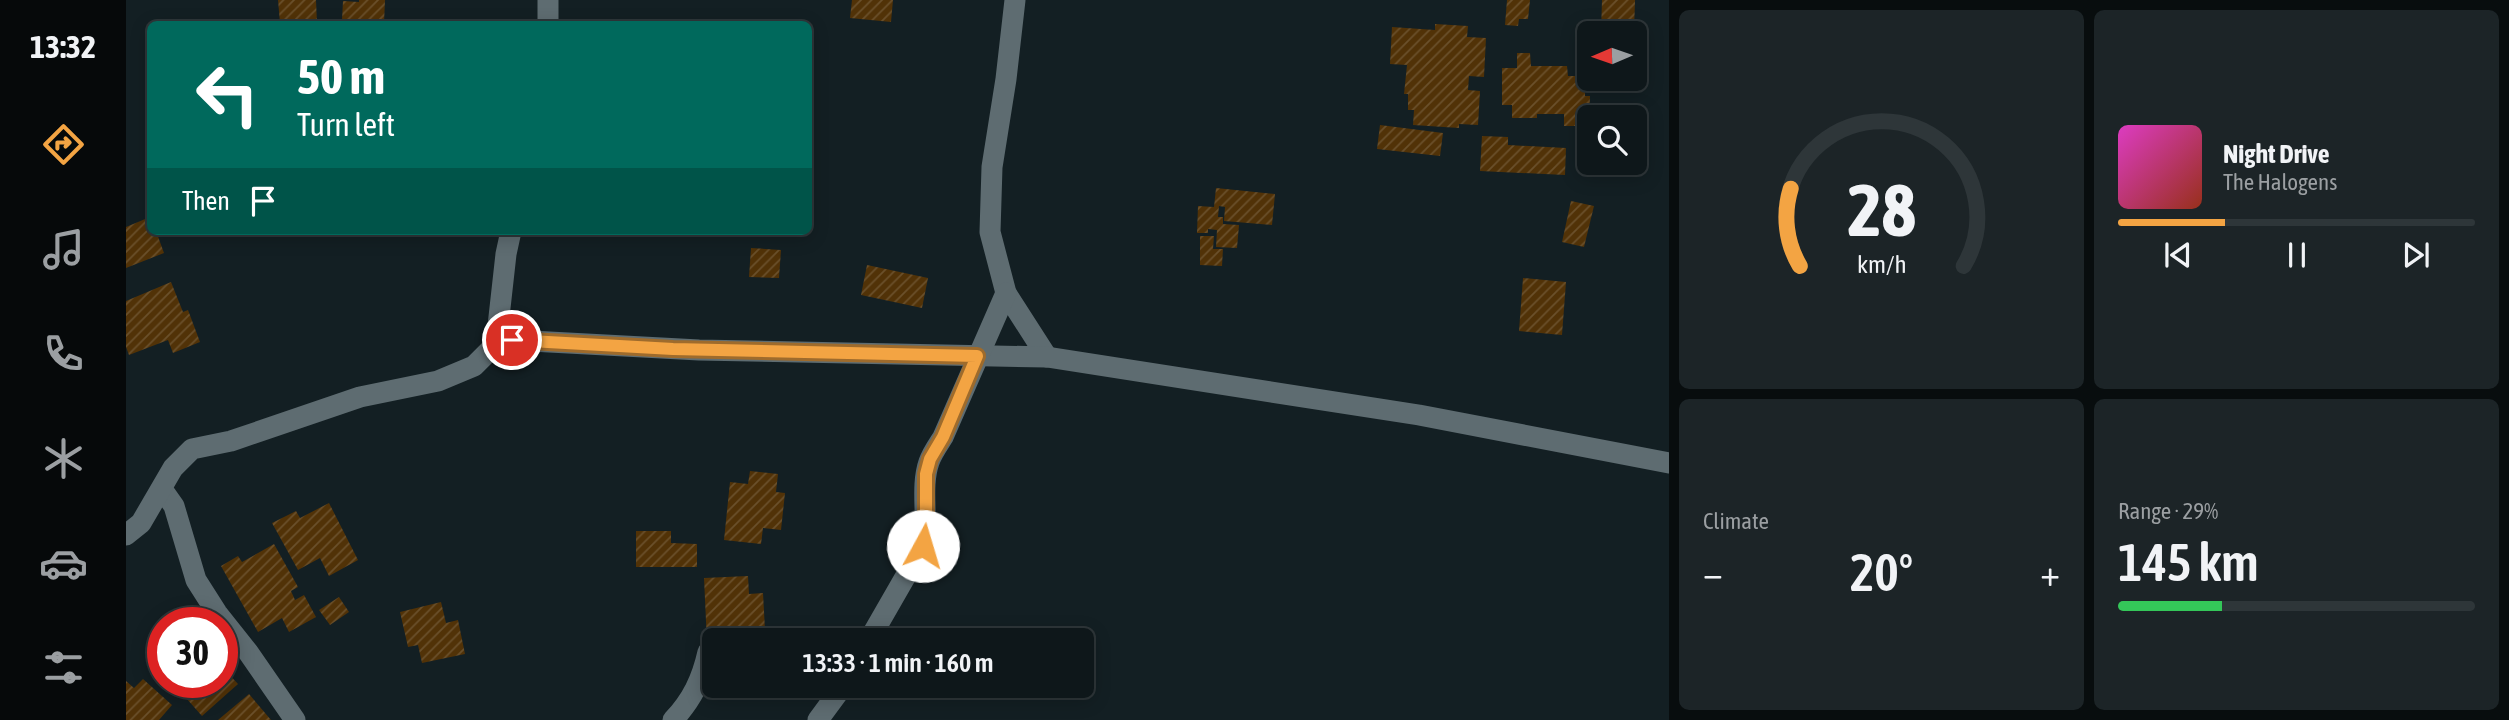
<!DOCTYPE html>
<meta charset="utf-8">
<style>
body{margin:0;font-family:"Asap Condensed",sans-serif;background:#1c2427;color:#f1f3f6;height:100vh;display:flex;flex-direction:column;font-size:26px;white-space:nowrap}
*{box-sizing:border-box;margin:0}
p{font-size:23px;color:#9b9fa2}
.icon{flex:none;width:38px;height:38px;fill:none;stroke:currentColor;stroke-width:2;stroke-linecap:round;stroke-linejoin:round}
.map{position:relative;flex:1;overflow:hidden}
.drawer{display:flex;flex-direction:column;gap:10px;padding:10px;background:#080d0e;width:840px}
.drawer>*{flex:none}
.guide{position:absolute;left:21px;top:21px;width:665px;height:214px;border-radius:10px;box-shadow:0 4px 18px #0003,0 0 0 2px #2e3639;background:#00695c;color:#fff;overflow:hidden}
.needle{width:46px;rotate:268deg}
.tools{position:absolute;left:1451px;top:21px;display:grid;gap:14px}
.tools a{display:grid;place-items:center;width:70px;height:70px;border-radius:10px;background:#0e171a;box-shadow:0 4px 18px #0003,0 0 0 2px #2e3639;font-size:35px}
.speed{position:absolute;left:21px;top:607px;display:flex;gap:14px;font-size:35px;font-weight:700;text-align:center}
.speed>*{display:grid;place-content:center;width:91px;height:91px;border-radius:50%;background:#0e171a;box-shadow:0 4px 18px #0003,0 0 0 2px #2e3639;line-height:1}
.speed .limit{border:10px solid #d22;background:#fff;color:#111}
.pin{position:absolute;display:grid;place-items:center;width:60px;height:60px;color:#fff;margin:-30px;border:4px solid #fff;border-radius:50%;box-shadow:0 2px 7px #0007}
.me{position:absolute;width:77px;margin:-38px;rotate:6deg;stroke-linejoin:round;filter:drop-shadow(0 0 5px #0008)}
.turn{display:flex;align-items:center;gap:24px;height:147px;padding:0 35px;font-size:32px}
.turn .icon{width:91px;height:91px;stroke-width:2.5}
.turn b{display:block;font-size:49px;line-height:60px}
.then{display:flex;align-items:center;height:66px;padding:0 35px;background:#0003;gap:14px;font-size:26px}
.big{font-size:52px;font-weight:600;line-height:1.1}
.drawer .tile{flex:1;display:flex;flex-direction:column;justify-content:center;gap:10px;min-width:0;padding:0 24px;border-radius:10px;background:#1c2427}
.drawer .dial{align-items:center;gap:0}
.dial svg{height:182px;overflow:visible;fill:none;stroke:#2e3639;stroke-width:7;stroke-linecap:round;text-anchor:middle}
.dial text{fill:#f1f3f6;stroke:none}
.song{display:flex;align-items:center;gap:21px}
.cover{width:84px;height:84px;border-radius:10px;background:linear-gradient(135deg,hsl(310 70% 55%),hsl(10 70% 35%))}
.played{height:7px;border-radius:4px;background:linear-gradient(90deg,#f3a443 30%,#2e3639 30%)}
.keys{display:flex;justify-content:space-around;direction:ltr}
.heat{display:flex;justify-content:space-between;align-items:center;font-size:38px;direction:ltr}
.charge{height:10px;border-radius:5px;background:linear-gradient(90deg,#34c759 29%,#2e3639 0)}
.drawer .tiles{flex:1;display:grid;gap:10px;grid-template-columns:repeat(2,1fr)}
.trip{position:absolute;left:576px;top:628px;width:392px;height:70px;border-radius:10px;background:#0e171a;box-shadow:0 4px 18px #0003,0 0 0 2px #2e3639;font-weight:600;line-height:70px;text-align:center}
main{display:flex;flex:1;min-height:0}
.tabs{display:flex;flex-direction:column;width:126px;justify-content:space-around;align-items:center;background:#06090a;color:#9b9fa2}
.tabs .icon{width:49px;height:49px}
.tabs .active{color:#f3a443}
.tabs b{font-size:32px;color:#f1f3f6}
.map>svg:first-child{display:block}
.building{fill:url(#building-hatch)}
.lines{fill:none;stroke-linecap:round;stroke-linejoin:round}
.street{stroke:#5e6c71;stroke-width:21}
.route-casing{stroke:#9e6b2c;stroke-width:18}
.route{stroke:#f3a443;stroke-width:12}
</style>
<main>
<nav class="tabs">
<b>13:32</b>
<svg class="icon active" aria-label="directions" viewBox="0 0 24 24"><path d="M12 3l9 9-9 9-9-9zM9 14v-3h6M13 9l2 2-2 2"/></svg>
<svg class="icon" aria-label="music" viewBox="0 0 24 24"><path d="M9 18V5l10-2v13"/><circle cx="6" cy="18" r="3"/><circle cx="16" cy="16" r="3"/></svg>
<svg class="icon" aria-label="phone" viewBox="0 0 24 24"><path d="M5 4h4l2 5-3 2q2 4 5 5l2-3 5 2v4C11 20 4 13 5 4z"/></svg>
<svg class="icon" aria-label="climate" viewBox="0 0 24 24"><path d="M12 3v18M4 7l16 10M4 17L20 7"/></svg>
<svg class="icon" aria-label="car" viewBox="0 0 24 24"><path d="M5 17H2v-5l4-1 3-4h7l3 4 3 1v5h-3M9 17h6M6 11h13"/><circle cx="7" cy="17" r="2"/><circle cx="17" cy="17" r="2"/></svg>
<svg class="icon" aria-label="filters" viewBox="0 0 24 24"><path d="M4 7h16M4 17h16"/><circle cx="9" cy="7" r="2"/><circle cx="15" cy="17" r="2"/></svg>
</nav>
<div class="map">
<svg width="1543" height="720" viewBox="0 0 1543 720">
<defs>
<pattern id="building-hatch" width="6" height="6" patternUnits="userSpaceOnUse" patternTransform="scale(1.75)"><rect width="6" height="6" fill="#513207"/><path d="M-1 1l2-2M0 6l6-6M5 7l2-2" fill="none" stroke="#6a502b"/></pattern>
</defs>
<rect width="100%" height="100%" fill="#131f23"/>
<g class="building">
<path d="M152,0H190L191,24L154,23Z"/>
<path d="M233,0H259L258,24H210V20H216L217,1L233,2Z"/>
<path d="M726,0H767L765,22L724,18Z"/>
<path d="M1381,0H1404L1402,19H1393L1392,26L1379,25Z"/>
<path d="M1476,0H1509L1508,33H1475Z"/>
<path d="M1309,24L1342,26L1341,37L1360,38L1358,77L1343,76L1342,90L1354,91L1352,125L1333,124V128L1287,125L1288,110H1282V94H1278L1281,65L1264,64L1266,27L1309,30Z"/>
<path d="M1391,53H1404L1405,66H1441L1442,76H1459V96H1464L1463,126H1438V114H1411V118H1386V105H1376V68H1391Z"/>
<path d="M1254,125L1317,133L1314,156L1251,149Z"/>
<path d="M1356,136L1382,137V145L1440,148L1439,175L1354,171Z"/>
<path d="M1090,188L1149,194L1146,225L1098,221L1099,207L1093,206L1092,217H1097V224L1113,225L1111,248L1090,247L1091,230L1082,229V233H1071L1072,206L1088,207Z"/>
<path d="M1445,201L1468,206L1458,247L1436,242Z"/>
<path d="M24,217V231H30L38,253L0,268V227Z"/>
<path d="M1074,236H1088L1087,249H1097L1096,266L1074,265Z"/>
<path d="M625,248L655,250L653,278L623,277Z"/>
<path d="M741,265L802,278L796,308L735,295Z"/>
<path d="M1397,278L1440,282L1436,335L1393,331Z"/>
<path d="M45,282L57,312L62,310L74,342L47,353L42,340L3,355L0,347V301Z"/>
<path d="M624,471L652,474L650,492L659,493L655,530L637,528L635,544L598,540L604,482L622,484Z"/>
<path d="M203,503L232,560L203,576L194,558L172,570L146,523L170,511L174,518Z"/>
<path d="M510,531H545V543L571,544V567H510Z"/>
<path d="M148,544L172,587L165,591L169,600L178,595L190,617L163,632L156,618L132,632L95,566L112,556L116,562Z"/>
<path d="M622,576L623,594L637,593L639,630H628L629,640H588V643H581L578,578Z"/>
<path d="M213,597L223,612L204,625L193,610Z"/>
<path d="M315,602L320,623L332,620L339,654L296,663L292,645L282,647L274,612Z"/>
<path d="M98,669L112,684L76,716L60,698L77,682H96V670Z"/>
<path d="M17,679L46,705L33,720H0V681L8,688Z"/>
<path d="M123,694L145,720H92Z"/>
</g>
<g class="lines">
<g class="street">
<path d="M422,0V24"/>
<path d="M889,0L880,79L866,167L864,232L880,293L921,357"/>
<path d="M370,344L380,254L385,231"/>
<path d="M36,489L48,506L70,580L91,613L122,652L169,720"/>
<path d="M0,535L15,523L47,468L66,449L105,441L234,397L312,381L348,366L370,344L386,340L573,350L921,357L1293,415L1543,463"/>
<path d="M743,640L797,546C803,518 794,488 803,462C806,453 812,445 817,437L880,293"/>
<path d="M547,720C566,700 576,679 582,652"/>
<path d="M692,720L717,686"/>
</g>
</g>
<g class="lines">
<g class="route-casing">
<path id="route" d="M386,340L547,349L851,356L817,437L804,459L800,474V532L797,546"/>
</g>
<use href="#route" class="route"/>
</g>
</svg>
<div class="tools">
<a><svg class="needle" viewBox="-14 -14 28 28"><path d="M0-13l5 13h-10z" fill="#e53935"/><path d="M0 13l5-13h-10z" fill="#9b9fa2"/></svg></a>
<a><svg class="icon" aria-label="search" viewBox="0 0 24 24"><circle cx="10" cy="10" r="6"/><path d="M15 15l6 6"/></svg></a>
</div>
<div class="speed"><div class="limit">30</div></div>
<div class="pin" style="left:386px;top:340px;background:#d93025"><svg class="icon" aria-label="arrive" viewBox="0 0 24 24"><path d="M6 21V4h12l-3 4 3 4H6"/></svg></div>
<svg class="me" style="left:797px;top:546px" viewBox="-20 -20 40 40"><circle r="19" fill="#fff"/><path d="M0-13L10 11 0 6-10 11z" fill="#f3a443"/></svg>
<div class="trip">13:33 · 1 min · 160 m</div>
<div class="guide">
<div class="turn"><svg class="icon" aria-label="left" viewBox="0 0 24 24"><path d="M17 20v-9H6M10 6l-5 5 5 5"/></svg><div><b>50 m</b>Turn left</div></div>
<div class="then">Then<svg class="icon" aria-label="arrive" viewBox="0 0 24 24"><path d="M6 21V4h12l-3 4 3 4H6"/></svg></div>
</div>
</div>
<section class="drawer">
<div class="tiles">
<div class="tile dial"><svg viewBox="0 0 100 80">
<path d="M14 69A42 42 0 1 1 86 69"/>
<path d="M14 69A42 42 0 0 1 10 35" stroke="#f3a443"/>
<text x="50" y="56" font-size="32" font-weight="700">28</text>
<text x="50" y="72" font-size="11">km/h</text>
</svg></div>
<div class="tile">
<div class="song"><i class="cover"></i><div><b>Night Drive</b><p>The Halogens</p></div></div>
<div class="played"></div>
<div class="keys"><svg class="icon" aria-label="previous" viewBox="0 0 24 24"><path d="M18 5L8 12l10 7zM5 5v14"/></svg><svg class="icon" aria-label="pause" viewBox="0 0 24 24"><path d="M8 5v14M16 5v14"/></svg><svg class="icon" aria-label="next" viewBox="0 0 24 24"><path d="M6 5l10 7-10 7zM19 5v14"/></svg></div>
</div>
<div class="tile"><p>Climate</p>
<div class="heat"><a>−</a><b class="big">20°</b><a>+</a></div>
</div>
<div class="tile"><p>Range · 29%</p><b class="big">145 km</b><div class="charge"></div></div>
</div>
</section>
</main>
